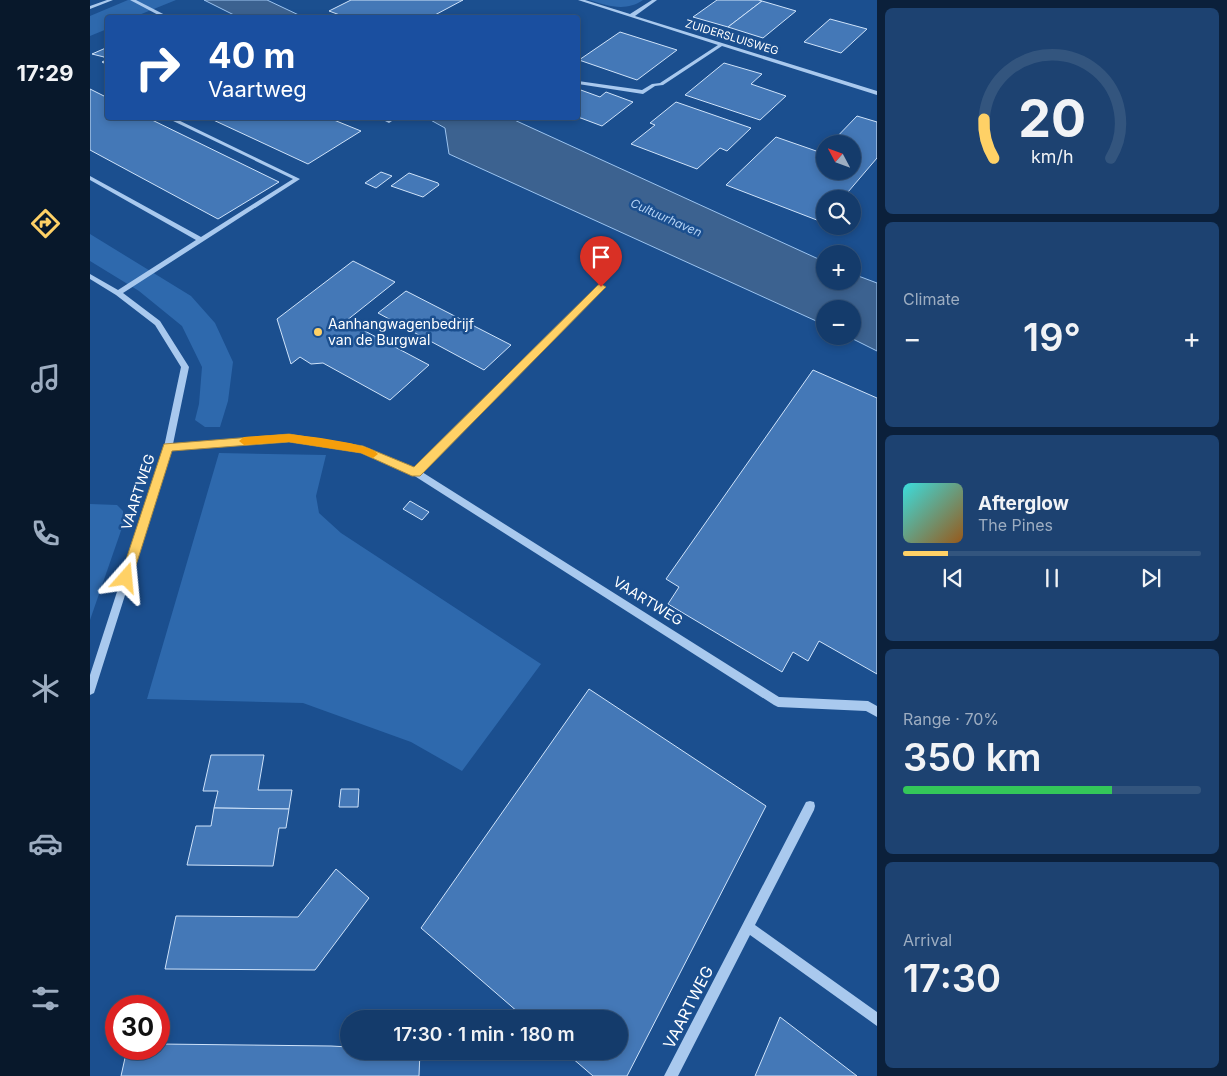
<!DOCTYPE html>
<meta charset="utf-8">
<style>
body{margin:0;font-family:Inter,sans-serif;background:#1d4271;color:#f1f3f6;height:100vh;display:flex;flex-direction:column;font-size:19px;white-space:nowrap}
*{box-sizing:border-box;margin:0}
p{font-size:16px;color:#9dadc1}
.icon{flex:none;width:28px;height:28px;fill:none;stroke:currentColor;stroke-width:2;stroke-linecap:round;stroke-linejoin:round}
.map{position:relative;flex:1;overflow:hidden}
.details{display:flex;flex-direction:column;gap:8px;padding:8px;background:#0b203b;width:350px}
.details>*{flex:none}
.hud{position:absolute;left:15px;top:15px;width:475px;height:105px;border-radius:5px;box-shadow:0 2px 8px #0003,0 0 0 1px #33557e;background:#1a4fa0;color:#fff;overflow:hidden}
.needle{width:32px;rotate:311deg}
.buttons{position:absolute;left:726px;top:135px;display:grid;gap:10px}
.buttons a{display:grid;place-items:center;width:45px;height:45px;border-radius:50%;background:#143b6b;box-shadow:0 2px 8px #0003,0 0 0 1px #33557e;font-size:25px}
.speed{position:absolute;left:15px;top:995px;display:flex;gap:10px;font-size:25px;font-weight:700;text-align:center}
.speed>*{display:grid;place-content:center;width:65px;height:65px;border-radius:50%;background:#143b6b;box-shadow:0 2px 8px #0003,0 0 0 1px #33557e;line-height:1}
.speed .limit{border:8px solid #d22;background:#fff;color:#111}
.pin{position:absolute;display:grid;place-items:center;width:42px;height:42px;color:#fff;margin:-51px -21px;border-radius:50% 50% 50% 0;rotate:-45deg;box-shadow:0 0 5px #0007}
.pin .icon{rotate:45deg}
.me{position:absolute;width:55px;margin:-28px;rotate:18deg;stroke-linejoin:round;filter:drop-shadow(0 0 4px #0008)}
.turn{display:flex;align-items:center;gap:18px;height:105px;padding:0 20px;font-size:22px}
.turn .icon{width:65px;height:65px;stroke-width:2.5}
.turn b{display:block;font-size:35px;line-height:42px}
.big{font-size:38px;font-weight:600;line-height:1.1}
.details .tile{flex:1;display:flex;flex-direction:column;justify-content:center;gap:8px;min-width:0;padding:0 18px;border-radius:8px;background:#1d4271}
.details .dial{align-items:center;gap:0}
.dial svg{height:130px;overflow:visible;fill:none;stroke:#33557e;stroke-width:7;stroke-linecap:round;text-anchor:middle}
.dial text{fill:#f1f3f6;stroke:none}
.song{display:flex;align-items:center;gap:15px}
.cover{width:60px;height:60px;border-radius:8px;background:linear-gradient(135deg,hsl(180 70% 55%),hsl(30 70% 35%))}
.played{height:5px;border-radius:2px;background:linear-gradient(90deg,#ffd166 15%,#33557e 15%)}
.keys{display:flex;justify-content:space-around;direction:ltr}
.heat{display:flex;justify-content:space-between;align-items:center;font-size:28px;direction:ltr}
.charge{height:8px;border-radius:4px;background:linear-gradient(90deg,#34c759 70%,#33557e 0)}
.trip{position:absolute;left:250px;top:1010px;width:288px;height:50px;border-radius:25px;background:#143b6b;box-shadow:0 2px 8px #0003,0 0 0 1px #33557e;font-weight:600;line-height:50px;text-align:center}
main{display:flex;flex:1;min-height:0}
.tab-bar{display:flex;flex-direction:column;width:90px;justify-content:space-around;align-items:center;background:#08182b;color:#9dadc1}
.tab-bar .icon{width:35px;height:35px}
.tab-bar .selected{color:#ffd166}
.tab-bar b{font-size:22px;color:#f1f3f6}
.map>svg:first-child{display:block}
.green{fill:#2e69ad}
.water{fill:#3c6290;stroke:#9cc4f0}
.building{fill:#4478b7;stroke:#cfe3fa}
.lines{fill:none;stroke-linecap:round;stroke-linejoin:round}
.minor{fill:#a9c9ee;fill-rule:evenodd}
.route{fill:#ffd166;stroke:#a68842}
.slow{fill:#f59e0b}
.poi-dot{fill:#ffd166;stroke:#1b4f8f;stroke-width:2}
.labels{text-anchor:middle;stroke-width:5;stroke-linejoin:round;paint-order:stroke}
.far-street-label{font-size:11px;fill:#fff;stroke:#1b4f8f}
.far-water-label{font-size:12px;font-style:italic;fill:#b5d3f5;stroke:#1b4f8f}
.poi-label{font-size:14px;fill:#fff;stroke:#1b4f8f;text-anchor:start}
.street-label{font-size:14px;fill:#fff;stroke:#1b4f8f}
.near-street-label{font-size:16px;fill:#fff;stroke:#1b4f8f}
</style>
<main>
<nav class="tab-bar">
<b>17:29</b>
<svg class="icon selected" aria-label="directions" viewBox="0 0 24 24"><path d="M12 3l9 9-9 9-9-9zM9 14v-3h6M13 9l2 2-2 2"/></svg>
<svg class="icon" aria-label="music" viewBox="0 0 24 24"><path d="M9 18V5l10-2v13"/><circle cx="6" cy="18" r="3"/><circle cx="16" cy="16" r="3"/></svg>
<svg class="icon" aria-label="phone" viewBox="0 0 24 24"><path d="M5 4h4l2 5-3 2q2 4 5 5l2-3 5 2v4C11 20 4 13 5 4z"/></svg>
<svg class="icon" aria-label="climate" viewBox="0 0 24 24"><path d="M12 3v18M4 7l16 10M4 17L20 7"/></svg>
<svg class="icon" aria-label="car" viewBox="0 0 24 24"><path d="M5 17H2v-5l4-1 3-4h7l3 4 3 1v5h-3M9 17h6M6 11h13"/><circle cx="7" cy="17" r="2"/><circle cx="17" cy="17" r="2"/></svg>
<svg class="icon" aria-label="filters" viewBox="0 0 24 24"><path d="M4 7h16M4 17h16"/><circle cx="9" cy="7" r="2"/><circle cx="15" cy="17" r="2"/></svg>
</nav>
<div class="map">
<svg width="787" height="1076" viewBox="0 0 787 1076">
<rect width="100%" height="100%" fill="#1b4f8f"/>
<g class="green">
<path d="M38,0H86L44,17L18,18L17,29L0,36V16Z"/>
<path d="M499,0H553C536,12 518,6 499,0Z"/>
<path d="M0,234L101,296L125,323L143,362L138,401L130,427H115L105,420L109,404L112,367L92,326L49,291L0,261Z"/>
<path d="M129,453L236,455L226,496L229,513L251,533L451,664L372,771L321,742L213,703L57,699Z"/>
<path d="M0,504L27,505L33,511L34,522L0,620Z"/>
</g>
<g class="water">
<path d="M114,0H177L213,17H148Z"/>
<path d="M337,118H420L735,262V281H762L763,274L787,283V351L757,336H762V309H735V325L359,154L355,128Z"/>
</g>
<g class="building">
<path d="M261,0H373L343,16L344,18H258L239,11Z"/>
<path d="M627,0H668L672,1L638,27L603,17Z"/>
<path d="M672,1L706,11L673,38L638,27Z"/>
<path d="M740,19L777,29L751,53L714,42Z"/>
<path d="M530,32L587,50L547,80L489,60Z"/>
<path d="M18,47V65L12,62L16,60L14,57L2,54Z"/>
<path d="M634,63L672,74L661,84L696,96L670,120L595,95Z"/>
<path d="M0,89L18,98V118H58L189,182L128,219L0,150Z"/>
<path d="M488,89L510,97L516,92L543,102L512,126L488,117Z"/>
<path d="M586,102L661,128L637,151L630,148L607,169L541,144L565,125L560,123Z"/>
<path d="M767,116L787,122V158L752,199H735V218L732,222L636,185L686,137L732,153L735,149V171H762V144H740Z"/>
<path d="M119,118H239L271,131L218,164Z"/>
<path d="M291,172L302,176L286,188L275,183Z"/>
<path d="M319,173L348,183L349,185L333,197L301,186Z"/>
<path d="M263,261L305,282L256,321L339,365L300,400L233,363L221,364L210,357L201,364L187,319Z"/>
<path d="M316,291L421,345L394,370L288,313Z"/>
<path d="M723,370L787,398V674L729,641L718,661L703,652L692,672L578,604L589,587L576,579Z"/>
<path d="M320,501L339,512L332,520L313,509Z"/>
<path d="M499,689L676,806L537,1076H503L474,1051H529V1019H436L331,928Z"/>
<path d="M121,755H174L168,790H202L199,809L124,808L128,791H113Z"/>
<path d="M251,789H269L268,807H249Z"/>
<path d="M124,808L199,809L196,828H189L183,866L97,865L106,826H121Z"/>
<path d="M246,869L279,898L225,970L75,969L86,916L208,917Z"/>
<path d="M690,1017L767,1076H665Z"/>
<path d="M69,1044L241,1046L259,1047V1051H330L329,1076H31L37,1049H69Z"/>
</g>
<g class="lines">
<g class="minor">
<path d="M17,0H23L0,9V6Z"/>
<path d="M40,0H46L81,18H74Z"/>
<path d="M488,0H495L540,14L562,0H567L545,16L787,91V95L632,46L573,85L565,86L553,94L488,84V81L552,90L562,84L570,83L628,45Z"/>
<path d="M79,118H84L210,179L33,293L70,321L99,367L83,444L199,435L273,446L325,469L509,285H513V289L332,472L689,697L778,701L787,706V717L776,711L688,707L684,705L323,475L272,452L199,441L81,450L5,690L4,693L0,695V675L74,447L91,367L65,325L26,295L0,279V274L28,290L106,240L0,180V176L111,237L203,179L79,119Z"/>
<path d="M289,118H295L302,121L299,123Z"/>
<path d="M720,801L724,802L725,806L724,810L665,925L787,1012V1026L660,935L588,1076H574L716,802Z"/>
</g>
</g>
<path class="route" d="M511,284L516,287L514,289L330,476H322L271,453L199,442L82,451L42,578L40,581H32L30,578L74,444L199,434L273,446L324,467L508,285Z"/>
<path class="slow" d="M199,434C216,436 280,443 288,454L283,458L271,453L199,442L154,445L149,441L154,437Z"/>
<circle class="poi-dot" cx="228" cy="332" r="5"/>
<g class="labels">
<g class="far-street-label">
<text transform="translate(642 37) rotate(17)" y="4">ZUIDERSLUISWEG</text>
</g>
<g class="far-water-label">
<text transform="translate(576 218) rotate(24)" y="4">Cultuurhaven</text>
</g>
<g class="poi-label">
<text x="238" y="329">Aanhangwagenbedrijf<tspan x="238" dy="16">van de Burgwal</tspan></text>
</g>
<g class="street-label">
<text transform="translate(48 492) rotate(-72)" y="5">VAARTWEG</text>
<text transform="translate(558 601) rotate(32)" y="5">VAARTWEG</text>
</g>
<g class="near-street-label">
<text transform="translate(598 1007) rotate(-63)" y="6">VAARTWEG</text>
</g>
</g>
</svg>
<div class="buttons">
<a><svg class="needle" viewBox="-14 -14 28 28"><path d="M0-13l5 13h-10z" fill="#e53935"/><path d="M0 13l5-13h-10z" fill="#9dadc1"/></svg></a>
<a><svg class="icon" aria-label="search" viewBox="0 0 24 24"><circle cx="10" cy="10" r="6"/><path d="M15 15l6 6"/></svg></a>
<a>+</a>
<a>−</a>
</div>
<div class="speed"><div class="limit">30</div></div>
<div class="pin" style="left:511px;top:287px;background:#d93025"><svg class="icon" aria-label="arrive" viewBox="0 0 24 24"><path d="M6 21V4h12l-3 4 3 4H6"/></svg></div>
<svg class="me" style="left:36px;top:578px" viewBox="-20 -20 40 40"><path d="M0-17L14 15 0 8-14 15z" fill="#ffd166" stroke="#fff" stroke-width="4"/></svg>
<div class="trip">17:30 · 1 min · 180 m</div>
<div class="hud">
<div class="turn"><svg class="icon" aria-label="right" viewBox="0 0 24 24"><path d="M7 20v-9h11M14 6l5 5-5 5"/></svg><div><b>40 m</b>Vaartweg</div></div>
</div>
</div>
<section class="details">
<div class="tile dial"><svg viewBox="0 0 100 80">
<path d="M14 69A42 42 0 1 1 86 69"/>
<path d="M14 69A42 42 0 0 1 8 45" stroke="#ffd166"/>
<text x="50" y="56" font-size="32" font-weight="700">20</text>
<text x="50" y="72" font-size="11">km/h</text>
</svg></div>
<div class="tile"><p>Climate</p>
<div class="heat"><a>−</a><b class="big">19°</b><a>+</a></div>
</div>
<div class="tile">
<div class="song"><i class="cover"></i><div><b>Afterglow</b><p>The Pines</p></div></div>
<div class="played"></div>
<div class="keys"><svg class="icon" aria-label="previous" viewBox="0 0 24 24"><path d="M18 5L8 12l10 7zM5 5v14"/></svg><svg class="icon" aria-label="pause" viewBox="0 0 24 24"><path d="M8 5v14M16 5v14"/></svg><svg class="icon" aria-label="next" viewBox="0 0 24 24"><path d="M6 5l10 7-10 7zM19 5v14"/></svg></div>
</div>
<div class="tile"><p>Range · 70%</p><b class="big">350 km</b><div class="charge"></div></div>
<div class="tile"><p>Arrival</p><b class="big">17:30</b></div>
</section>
</main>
